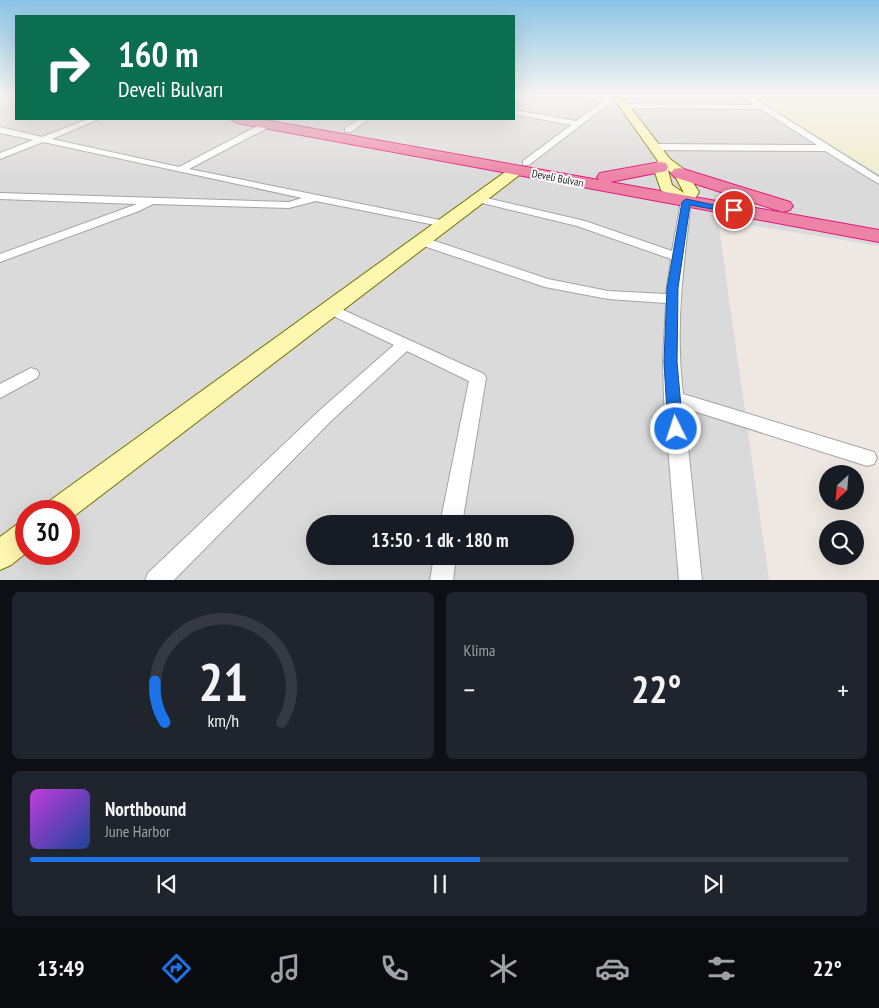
<!DOCTYPE html>
<html lang="tr">
<meta charset="utf-8">
<style>
body{margin:0;font-family:"PT Sans Narrow",sans-serif;background:#20242c;color:#f1f3f6;height:100vh;display:flex;flex-direction:column;font-size:19px;white-space:nowrap}
*{box-sizing:border-box;margin:0}
p{font-size:16px;color:#9ea1a6}
.icon{flex:none;width:28px;height:28px;fill:none;stroke:currentColor;stroke-width:2;stroke-linecap:round;stroke-linejoin:round}
.map{position:relative;height:580px;overflow:hidden}
.panel{display:flex;flex-direction:column;gap:12px;padding:12px;background:#0d0f14;flex:1}
.panel>*{flex:none}
.banner{position:absolute;left:15px;top:15px;width:500px;height:105px;border-radius:0px;box-shadow:0 5px 20px #0002;background:#0b6e4f;color:#fff;overflow:hidden}
.needle{width:32px;rotate:206deg}
.controls{position:absolute;left:819px;top:465px;display:grid;gap:10px}
.controls a{display:grid;place-items:center;width:45px;height:45px;border-radius:50%;background:#171b24;box-shadow:0 5px 20px #0002;font-size:25px}
.speed{position:absolute;left:15px;top:500px;display:flex;gap:10px;font-size:25px;font-weight:700;text-align:center}
.speed>*{display:grid;place-content:center;width:65px;height:65px;border-radius:50%;background:#171b24;box-shadow:0 5px 20px #0002;line-height:1}
.speed .limit{border:8px solid #d22;background:#fff;color:#111}
.pin{position:absolute;display:grid;place-items:center;width:42px;height:42px;color:#fff;margin:-21px;border:2px solid #fff;border-radius:50%;box-shadow:0 1px 5px #0007}
.me{position:absolute;width:55px;margin:-28px;rotate:356deg;stroke-linejoin:round;filter:drop-shadow(0 0 4px #0008)}
.turn{display:flex;align-items:center;gap:18px;height:105px;padding:0 20px;font-size:22px}
.turn .icon{width:65px;height:65px;stroke-width:2.5}
.turn b{display:block;font-size:35px;line-height:42px}
.big{font-size:38px;font-weight:700;line-height:1.1}
.panel .tile{flex:1;display:flex;flex-direction:column;justify-content:center;gap:8px;min-width:0;padding:0 18px;border-radius:8px;background:#20242c}
.panel .dial{align-items:center;gap:0}
.dial svg{height:130px;overflow:visible;fill:none;stroke:#363941;stroke-width:7;stroke-linecap:round;text-anchor:middle}
.dial text{fill:#f1f3f6;stroke:none}
.song{display:flex;align-items:center;gap:15px}
.cover{width:60px;height:60px;border-radius:8px;background:linear-gradient(135deg,hsl(290 70% 55%),hsl(220 70% 35%))}
.played{height:5px;border-radius:2px;background:linear-gradient(90deg,#1a73e8 55%,#363941 55%)}
.keys{display:flex;justify-content:space-around;direction:ltr}
.heat{display:flex;justify-content:space-between;align-items:center;font-size:28px;direction:ltr}
.panel .tiles{flex:1;display:grid;gap:12px;grid-template-columns:1fr 1fr}
.tile:last-child{grid-column:span 2}
.trip{position:absolute;left:306px;top:515px;width:268px;height:50px;border-radius:25px;background:#171b24;box-shadow:0 5px 20px #0002;font-weight:700;line-height:50px;text-align:center}
.menu{display:flex;height:80px;justify-content:space-around;align-items:center;background:#090b0e;color:#9ea1a6}
.menu .icon{width:35px;height:35px}
.menu .current{color:#1a73e8}
.menu b{font-size:22px;color:#f1f3f6}
.map>svg:first-child{display:block}
.residential{fill:#dbdada;fill-rule:evenodd}
.farmland{fill:#efedcb}
.grass{fill:#d3eda3}
.lines{fill:none;stroke-linecap:round;stroke-linejoin:round}
.street-casing{stroke:#a4a4a4;stroke-width:2}
.secondary-casing{stroke:#777300;stroke-width:2}
.highway-casing{stroke:#e5177c;stroke-width:2}
.street{fill:#fff;fill-rule:evenodd}
.secondary{fill:#fef7b0;fill-rule:evenodd}
.highway{fill:#ed83a6;fill-rule:evenodd}
.route{fill:#1a73e8;stroke:#114b97}
.labels{text-anchor:middle;stroke-width:4;stroke-linejoin:round;paint-order:stroke}
.far-street-label{font-size:11px;fill:#1d1d1d;stroke:#fff}
</style>
<div class="map">
<svg width="879" height="581" viewBox="0 0 879 581">
<rect width="100%" height="100%" fill="#efe8e2"/>
<path class="residential" d="M0,96H16V119H514V96H879V246L718,220L769,580H0ZM26,511H69V554H26ZM315,524H565V556H315Z"/>
<path class="farmland" d="M751,96H879V174Z"/>
<path class="grass" d="M251,119H264L625,184Z"/>
<g class="lines">
<g class="street-casing">
<g id="street">
<path d="M566,96H593L618,100L611,102L529,165H523V161L571,125L514,114V110L576,121L603,101Z"/>
<path d="M742,96H751L879,177V184L825,151L655,150L650,147L655,144L817,145L761,109L624,108L620,106L624,104L754,105Z"/>
<path d="M88,119H99L52,139L179,167L265,122H271V126L189,169L445,221L451,224L445,227L316,201L289,208L153,204L139,211L0,262V254L137,204L0,199V193L289,202L302,198L43,142L0,159V153L33,140L0,133V127L42,137Z"/>
<path d="M360,119H369L351,132H345V128Z"/>
<path d="M478,196L585,221L672,251L681,202L682,200H690L691,202C683,268 675,327 683,394L874,452L877,458L874,464L867,466L684,408L702,581H679L664,398L663,362L666,303L608,299L545,287L418,244L416,241L418,238H426L548,279L608,291L666,294L671,259L577,226L474,201V197Z"/>
<path d="M330,304L484,374L486,378L462,524H440L469,381L407,351L332,420L173,581H145L148,573L320,410L394,345L325,312L323,309Z"/>
<path d="M31,368L37,370L39,374L37,378L0,398V384Z"/>
<path d="M434,556H456L453,581H430Z"/>
</g>
</g>
<g class="secondary-casing">
<g id="secondary">
<path d="M612,96H622L670,159L685,170L699,192L691,205H681L661,190L653,167L658,161ZM668,170L675,176L684,193L672,185Z"/>
<path d="M517,166L522,167L524,170L522,173L69,520V511H44L48,502L512,167Z"/>
<path d="M26,521V553L11,565L0,570V537L16,525Z"/>
</g>
</g>
<g class="highway-casing">
<g id="highway">
<path d="M230,119H259L599,180L597,177L600,173L660,162L666,163L668,167L666,171L610,182L879,230V242L237,123Z"/>
<path d="M680,168L790,202L793,206L790,210L783,212L674,177L671,173L674,169Z"/>
</g>
</g>
<use href="#street" class="street"/>
<use href="#secondary" class="secondary"/>
<use href="#highway" class="highway"/>
</g>
<linearGradient id="sky" x2="0" y2="1"><stop stop-color="#8ac4e5"/><stop offset="0.54" stop-color="#f8f5f2"/><stop offset="1" stop-color="#f8f5f2" stop-opacity="0"/></linearGradient>
<rect width="879" height="177" fill="url(#sky)"/>
<path class="route" d="M686,199L738,210L734,213L690,205L678,288L677,362L683,429L681,434L676,435L670,434L668,429L664,362L667,288L682,202Z"/>
<g class="labels">
<g class="far-street-label">
<text transform="translate(558 178) rotate(11)" y="4">Develi Bulvarı</text>
</g>
</g>
</svg>
<div class="controls">
<a><svg class="needle" viewBox="-14 -14 28 28"><path d="M0-13l5 13h-10z" fill="#e53935"/><path d="M0 13l5-13h-10z" fill="#9ea1a6"/></svg></a>
<a><svg class="icon" aria-label="search" viewBox="0 0 24 24"><circle cx="10" cy="10" r="6"/><path d="M15 15l6 6"/></svg></a>
</div>
<div class="speed"><div class="limit">30</div></div>
<div class="pin" style="left:734px;top:210px;background:#d93025"><svg class="icon" aria-label="arrive" viewBox="0 0 24 24"><path d="M6 21V4h12l-3 4 3 4H6"/></svg></div>
<svg class="me" style="left:676px;top:429px" viewBox="-20 -20 40 40"><circle r="17" fill="#1a73e8" stroke="#fff" stroke-width="3"/><path d="M0-11L8 9 0 5-8 9z" fill="#fff"/></svg>
<div class="trip">13:50 · 1 dk · 180 m</div>
<div class="banner">
<div class="turn"><svg class="icon" aria-label="right" viewBox="0 0 24 24"><path d="M7 20v-9h11M14 6l5 5-5 5"/></svg><div><b>160 m</b>Develi Bulvarı</div></div>
</div>
</div>
<section class="panel">
<div class="tiles">
<div class="tile dial"><svg viewBox="0 0 100 80">
<path d="M14 69A42 42 0 1 1 86 69"/>
<path d="M14 69A42 42 0 0 1 8 44" stroke="#1a73e8"/>
<text x="50" y="56" font-size="32" font-weight="700">21</text>
<text x="50" y="72" font-size="11">km/h</text>
</svg></div>
<div class="tile"><p>Klima</p>
<div class="heat"><a>−</a><b class="big">22°</b><a>+</a></div>
</div>
<div class="tile">
<div class="song"><i class="cover"></i><div><b>Northbound</b><p>June Harbor</p></div></div>
<div class="played"></div>
<div class="keys"><svg class="icon" aria-label="previous" viewBox="0 0 24 24"><path d="M18 5L8 12l10 7zM5 5v14"/></svg><svg class="icon" aria-label="pause" viewBox="0 0 24 24"><path d="M8 5v14M16 5v14"/></svg><svg class="icon" aria-label="next" viewBox="0 0 24 24"><path d="M6 5l10 7-10 7zM19 5v14"/></svg></div>
</div>
</div>
</section>
<nav class="menu">
<b>13:49</b>
<svg class="icon current" aria-label="directions" viewBox="0 0 24 24"><path d="M12 3l9 9-9 9-9-9zM9 14v-3h6M13 9l2 2-2 2"/></svg>
<svg class="icon" aria-label="music" viewBox="0 0 24 24"><path d="M9 18V5l10-2v13"/><circle cx="6" cy="18" r="3"/><circle cx="16" cy="16" r="3"/></svg>
<svg class="icon" aria-label="phone" viewBox="0 0 24 24"><path d="M5 4h4l2 5-3 2q2 4 5 5l2-3 5 2v4C11 20 4 13 5 4z"/></svg>
<svg class="icon" aria-label="climate" viewBox="0 0 24 24"><path d="M12 3v18M4 7l16 10M4 17L20 7"/></svg>
<svg class="icon" aria-label="car" viewBox="0 0 24 24"><path d="M5 17H2v-5l4-1 3-4h7l3 4 3 1v5h-3M9 17h6M6 11h13"/><circle cx="7" cy="17" r="2"/><circle cx="17" cy="17" r="2"/></svg>
<svg class="icon" aria-label="filters" viewBox="0 0 24 24"><path d="M4 7h16M4 17h16"/><circle cx="9" cy="7" r="2"/><circle cx="15" cy="17" r="2"/></svg>
<b>22°</b>
</nav>
